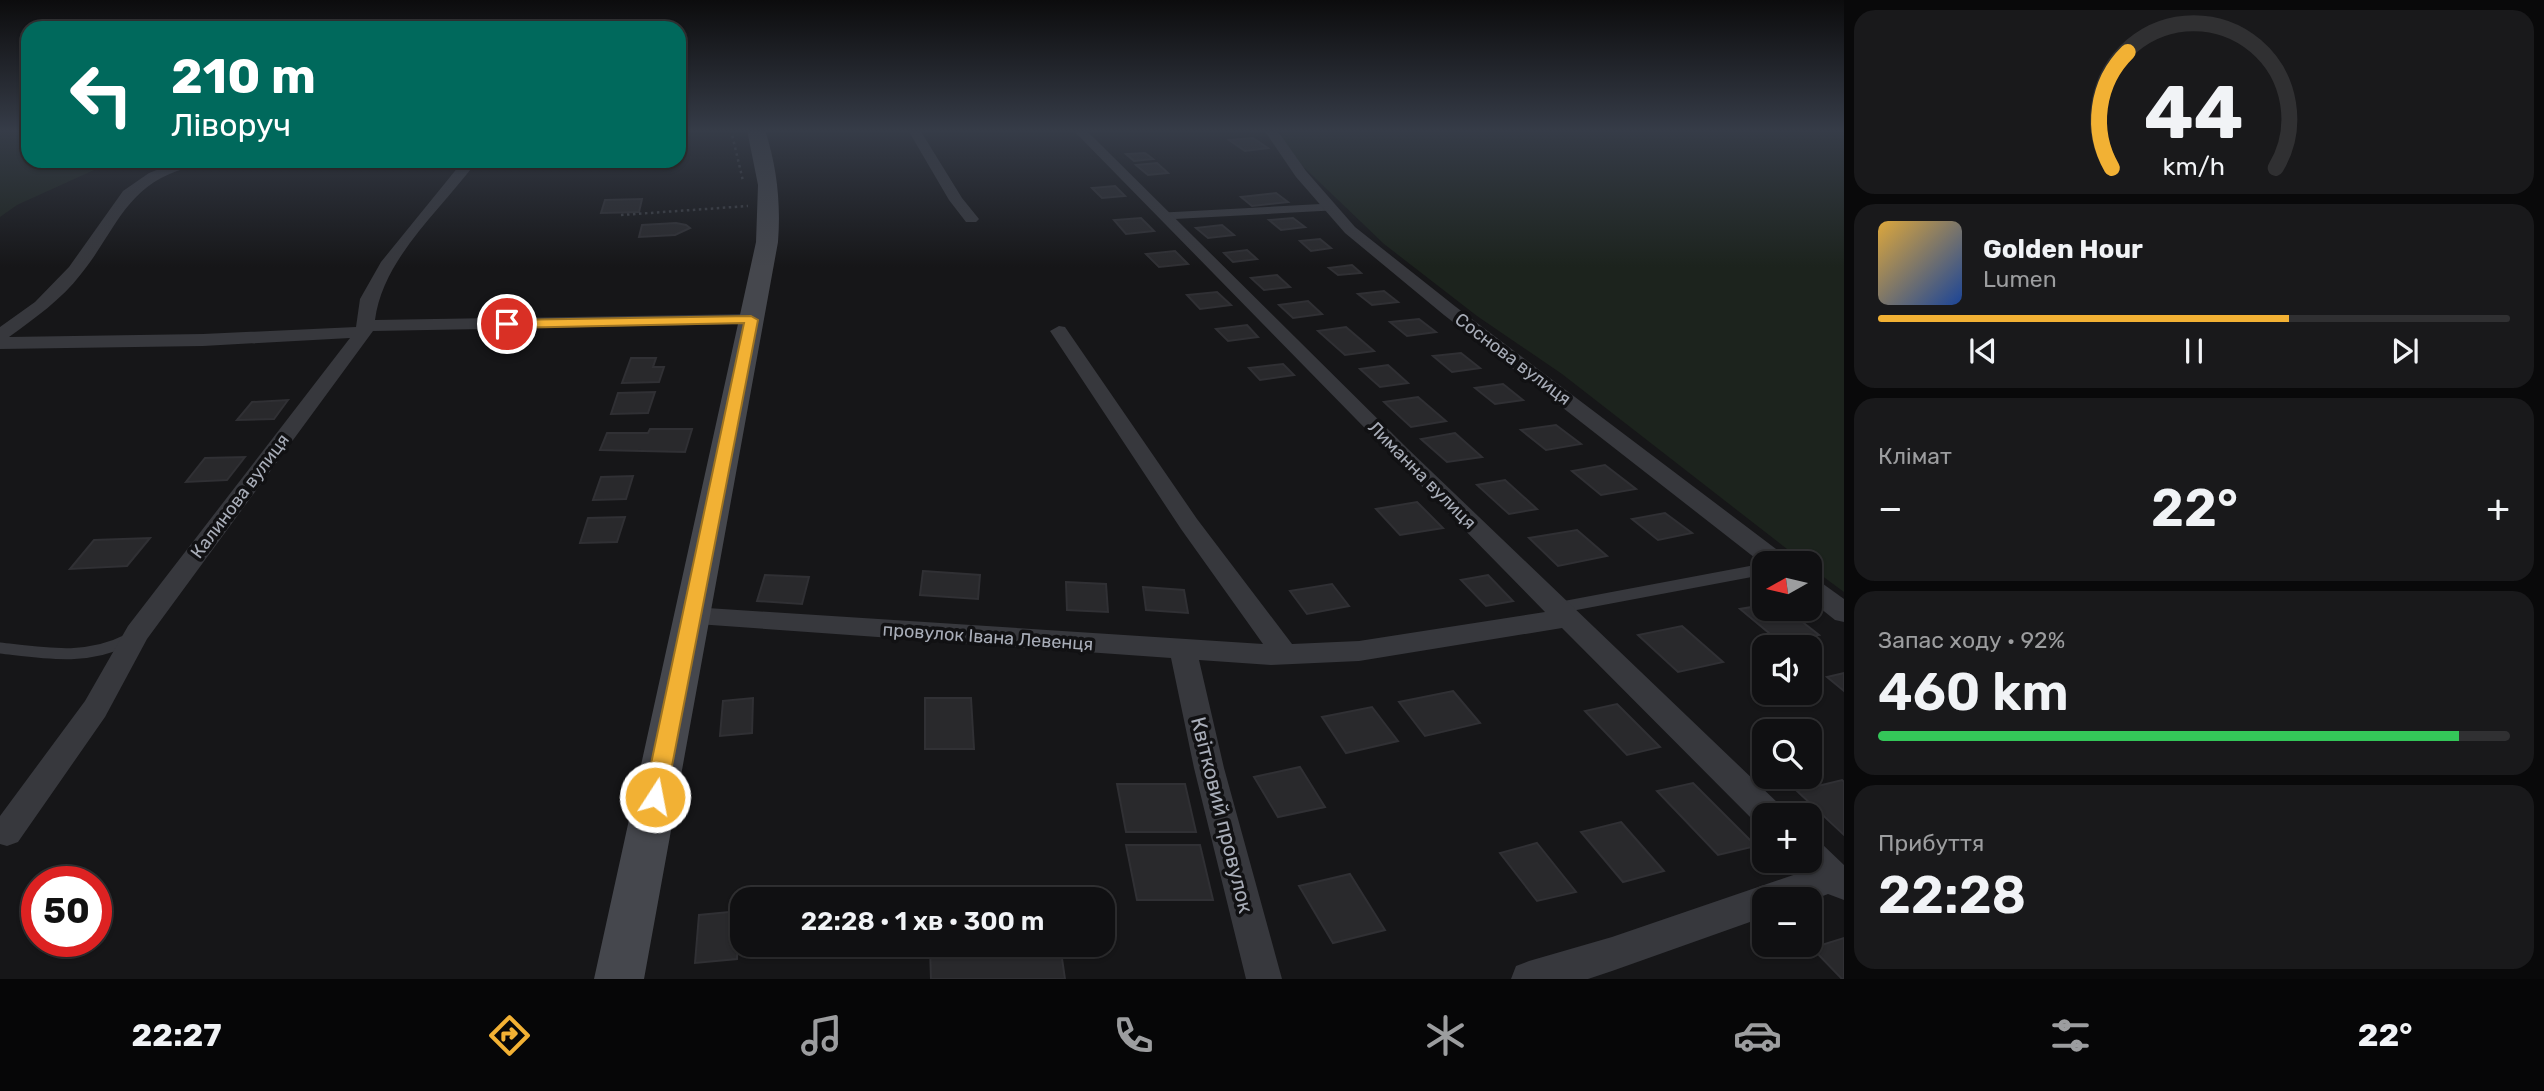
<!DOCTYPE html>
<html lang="uk">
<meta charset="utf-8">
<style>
body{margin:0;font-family:Rubik,sans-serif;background:#19191b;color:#f1f3f6;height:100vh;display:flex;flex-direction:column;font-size:26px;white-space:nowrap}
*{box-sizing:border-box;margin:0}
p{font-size:23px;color:#9c9d9f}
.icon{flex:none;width:38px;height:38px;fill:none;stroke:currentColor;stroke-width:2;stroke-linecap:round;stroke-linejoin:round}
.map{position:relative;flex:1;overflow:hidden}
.drawer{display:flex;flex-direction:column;gap:10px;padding:10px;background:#09090a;width:700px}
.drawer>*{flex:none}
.top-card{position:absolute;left:21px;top:21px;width:665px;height:147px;border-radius:21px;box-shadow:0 2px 5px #0004,0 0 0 2px #303032;background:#00695c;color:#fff;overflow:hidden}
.needle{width:46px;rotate:262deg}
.fabs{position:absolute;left:1752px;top:551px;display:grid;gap:14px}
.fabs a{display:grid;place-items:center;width:70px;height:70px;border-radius:14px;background:#101012;box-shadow:0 2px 5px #0004,0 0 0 2px #303032;font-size:35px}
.speed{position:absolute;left:21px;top:866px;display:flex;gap:14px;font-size:35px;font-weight:700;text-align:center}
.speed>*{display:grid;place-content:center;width:91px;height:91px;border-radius:50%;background:#101012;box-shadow:0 2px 5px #0004,0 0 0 2px #303032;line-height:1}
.speed .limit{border:10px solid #d22;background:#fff;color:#111}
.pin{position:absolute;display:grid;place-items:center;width:60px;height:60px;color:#fff;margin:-30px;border:4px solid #fff;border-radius:50%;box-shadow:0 2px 7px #0007}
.me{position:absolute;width:77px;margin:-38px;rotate:11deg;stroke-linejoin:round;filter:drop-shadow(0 0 5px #0008)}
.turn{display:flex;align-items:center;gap:24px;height:147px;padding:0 35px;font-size:32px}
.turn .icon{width:91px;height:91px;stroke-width:2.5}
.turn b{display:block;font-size:49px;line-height:60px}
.big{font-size:52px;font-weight:600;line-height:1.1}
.drawer .card{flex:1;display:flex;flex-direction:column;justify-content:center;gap:10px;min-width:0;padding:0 24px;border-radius:21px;background:#19191b}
.drawer .dial{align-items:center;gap:0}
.dial svg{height:182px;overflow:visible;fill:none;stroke:#303032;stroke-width:7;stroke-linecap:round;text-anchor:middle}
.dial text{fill:#f1f3f6;stroke:none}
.song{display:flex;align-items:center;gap:21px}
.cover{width:84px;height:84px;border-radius:10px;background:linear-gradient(135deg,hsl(40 70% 55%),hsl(220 70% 35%))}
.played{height:7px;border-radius:4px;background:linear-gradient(90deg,#f2b134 65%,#303032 65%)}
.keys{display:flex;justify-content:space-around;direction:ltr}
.heat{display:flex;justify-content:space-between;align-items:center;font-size:38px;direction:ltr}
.charge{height:10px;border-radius:5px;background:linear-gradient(90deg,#34c759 92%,#303032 0)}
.trip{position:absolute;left:730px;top:887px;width:385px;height:70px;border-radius:21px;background:#101012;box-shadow:0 2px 5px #0004,0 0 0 2px #303032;font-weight:600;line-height:70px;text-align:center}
.dock{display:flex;height:112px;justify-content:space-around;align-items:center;background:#060607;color:#9c9d9f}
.dock .icon{width:49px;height:49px}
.dock .on{color:#f2b134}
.dock b{font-size:32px;color:#f1f3f6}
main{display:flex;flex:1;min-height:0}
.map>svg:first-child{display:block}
.green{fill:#1c231d}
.building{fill:#29292c;stroke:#303034;stroke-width:2}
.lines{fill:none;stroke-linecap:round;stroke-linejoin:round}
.path{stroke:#3d3f44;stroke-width:2.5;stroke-dasharray:2.5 3.5;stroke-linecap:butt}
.service-far1{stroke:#37383d;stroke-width:7}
.service{stroke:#37383d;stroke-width:11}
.minor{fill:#37383d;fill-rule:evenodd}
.secondary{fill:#45474d;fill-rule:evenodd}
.route{fill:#f2b134;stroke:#9d7322;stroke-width:2}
.labels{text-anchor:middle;stroke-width:7;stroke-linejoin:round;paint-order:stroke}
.street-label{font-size:18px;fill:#a8adb8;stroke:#111113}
.near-street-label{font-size:21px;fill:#a8adb8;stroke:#111113}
</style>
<main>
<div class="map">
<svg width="1844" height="979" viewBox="0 0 1844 979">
<rect width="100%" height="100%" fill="#161618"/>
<g class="green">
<path d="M0,130H28V161H114L17,205L0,217Z"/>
<path d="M1282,130H1844V592L1810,567V564L1805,563L1562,374L1477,316L1384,244L1289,153L1281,138Z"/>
</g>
<g class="building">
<path d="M1253,138L1268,148L1245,151L1229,140Z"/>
<path d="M1145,153L1153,159L1134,161L1126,154Z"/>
<path d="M1157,163L1168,173L1148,175L1136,165Z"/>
<path d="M1115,186L1125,196L1102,198L1092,188Z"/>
<path d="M1276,193L1288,202L1252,206L1241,197Z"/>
<path d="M642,199L639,212L601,213L605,200Z"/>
<path d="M1141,218L1154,231L1126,234L1114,220Z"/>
<path d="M1293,218L1305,227L1281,230L1269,220Z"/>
<path d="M676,223L686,225L690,228L675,235L639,237L642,225Z"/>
<path d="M1222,225L1234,235L1208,238L1196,228Z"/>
<path d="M1320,239L1331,248L1311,251L1300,241Z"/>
<path d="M1247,250L1257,259L1233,262L1224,253Z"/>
<path d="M1175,251L1188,264L1159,267L1146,254Z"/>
<path d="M1352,265L1361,273L1338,275L1329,268Z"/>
<path d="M1277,275L1290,287L1264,290L1251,278Z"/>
<path d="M1384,291L1398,302L1372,305L1358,294Z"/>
<path d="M1217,292L1231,305L1200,309L1187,295Z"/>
<path d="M1308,301L1322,314L1293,318L1279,305Z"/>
<path d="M1419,319L1436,332L1407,336L1390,322Z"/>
<path d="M1247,325L1258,337L1228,341L1216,329Z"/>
<path d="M1346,327L1374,351L1345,355L1318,331Z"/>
<path d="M1461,353L1480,368L1452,372L1433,356Z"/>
<path d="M631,358H656L653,367H664L659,382L622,383Z"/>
<path d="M1283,364L1294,375L1260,380L1249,368Z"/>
<path d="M1388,365L1408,383L1380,387L1360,369Z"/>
<path d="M1503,384L1523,400L1495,404L1475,388Z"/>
<path d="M655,392L648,413L611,414L618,393Z"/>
<path d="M1418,397L1446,421L1411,427L1384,402Z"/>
<path d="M288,400L274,419L237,420L252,402Z"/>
<path d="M1556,425L1581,444L1546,450L1521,430Z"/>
<path d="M650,429H692L685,452L600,450L607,433H648Z"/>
<path d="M1455,433L1482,457L1447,462L1421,439Z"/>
<path d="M245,457L227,480L186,482L205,458Z"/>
<path d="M1605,465L1636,489L1601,495L1572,471Z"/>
<path d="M633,476L626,499L593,500L601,477Z"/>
<path d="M1505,480L1537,509L1509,514L1477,485Z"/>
<path d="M1417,502L1443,528L1400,535L1376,509Z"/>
<path d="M1665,513L1692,533L1658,540L1632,519Z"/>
<path d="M625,517L617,542L580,543L588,518Z"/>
<path d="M1577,530L1607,556L1558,566L1529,538Z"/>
<path d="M150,538L127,566L70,569L94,540Z"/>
<path d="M923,571L980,575L978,599L920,595Z"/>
<path d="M765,575L809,577L802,604L757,601Z"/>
<path d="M1488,575L1513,601L1486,606L1461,580Z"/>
<path d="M1066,582L1106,584L1108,612L1067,610Z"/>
<path d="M1332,584L1349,606L1307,614L1290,591Z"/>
<path d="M1143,587L1184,590L1188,613L1146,610Z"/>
<path d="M1764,605V609H1786L1819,635L1781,643L1740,609Z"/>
<path d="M1682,626L1723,662L1678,672L1638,635Z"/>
<path d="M1844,673V691L1827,677Z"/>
<path d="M1453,691L1480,723L1425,736L1399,702Z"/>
<path d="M753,698L752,733L720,736L723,701Z"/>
<path d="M925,698H971L974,749H925Z"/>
<path d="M1617,704L1660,747L1627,755L1585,711Z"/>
<path d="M1372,707L1398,741L1346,753L1322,717Z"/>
<path d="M1300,767L1325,807L1278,817L1254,777Z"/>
<path d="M1842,780L1844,782V835L1797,791Z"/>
<path d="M1693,783L1756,846L1718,855L1657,791Z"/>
<path d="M1117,784H1185L1196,832H1126Z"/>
<path d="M1621,822L1664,871L1623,882L1581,832Z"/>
<path d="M1537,843L1576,892L1537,901L1500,853Z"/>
<path d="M1126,845H1200L1213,900H1137Z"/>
<path d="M1350,874L1385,930L1333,943L1299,886Z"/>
<path d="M739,911L737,959L695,963L699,915Z"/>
<path d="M1844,938V979H1842L1812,948Z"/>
<path d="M1060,945L1065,979H931L930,948Z"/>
</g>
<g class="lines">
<g class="path">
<path d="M731,130L743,181"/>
<path d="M621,215L748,206"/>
</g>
<path class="service-far1" d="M1165,216L1330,207"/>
<g class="service">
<path d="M1557,608L1764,569"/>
<path d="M0,648C44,653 86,661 127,640"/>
</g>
<g class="minor">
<path d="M908,130H920L962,198L979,219L976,222H966L949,200Z"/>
<path d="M1073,130H1086L1408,449L1781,806L1786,816H1764V828L1759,826L1562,628L1359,661L1271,665L1199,660L1224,768L1282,979H1246L1194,768L1171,658L683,623L679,616L683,609L692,607L1263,644L1181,529L1050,331L1059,326L1065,327L1197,519L1292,644L1359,641L1545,612Z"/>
<path d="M1264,130H1277L1306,171L1355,227L1456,307L1788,558L1791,564L1764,565L1444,315L1345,233L1296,177Z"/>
<path d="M180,161H285L278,165C253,166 209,162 187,168C126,184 116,231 81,274C61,300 35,318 9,337L203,334L356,327L360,299L381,262L463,161H477C441,210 383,258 375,320L751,314L760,319L751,324L373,331L147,639L105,717L18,842L7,846L0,844V816L85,701L128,626L350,338L203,346L0,349V327L35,302L69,267L123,191L149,173Z"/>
<path d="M1810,578L1819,581L1844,599V622L1835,620L1810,600Z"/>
<path d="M1810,839L1822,844L1844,865V900L1828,894L1810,901L1764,900V917L1612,971L1588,979H1511L1516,966L1529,961L1612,937L1805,871L1797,861H1810Z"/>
</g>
<path class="secondary" d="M747,130H765C777,167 781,203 778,242L644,979H594L756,242L758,185Z"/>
</g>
<linearGradient id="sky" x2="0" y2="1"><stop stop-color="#0c0c0d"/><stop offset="0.49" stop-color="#363c48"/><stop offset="1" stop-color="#363c48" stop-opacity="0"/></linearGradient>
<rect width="1844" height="267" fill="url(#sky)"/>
<path class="route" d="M751,316L758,320L666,797L663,804L655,807L648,804L644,797L744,323L507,328L501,324L507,320Z"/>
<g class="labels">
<g class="street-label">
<text transform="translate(1513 359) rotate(37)" y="6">Соснова вулиця</text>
<text transform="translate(1422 475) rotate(45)" y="6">Лиманна вулиця</text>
<text transform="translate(240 496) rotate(-53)" y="6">Калинова вулиця</text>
<text transform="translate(988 637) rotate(4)" y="6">провулок Івана Левенця</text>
</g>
<g class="near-street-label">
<text transform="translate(1222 815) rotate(76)" y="7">Квітковий провулок</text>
</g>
</g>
</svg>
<div class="fabs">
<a><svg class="needle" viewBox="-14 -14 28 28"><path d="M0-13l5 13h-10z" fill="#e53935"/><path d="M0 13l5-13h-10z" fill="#9c9d9f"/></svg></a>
<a><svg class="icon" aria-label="sound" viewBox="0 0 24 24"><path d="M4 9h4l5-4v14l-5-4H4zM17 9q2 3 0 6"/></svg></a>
<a><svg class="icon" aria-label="search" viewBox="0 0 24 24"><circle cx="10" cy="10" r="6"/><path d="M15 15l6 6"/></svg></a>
<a>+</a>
<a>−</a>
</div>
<div class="speed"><div class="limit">50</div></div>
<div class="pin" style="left:507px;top:324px;background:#d93025"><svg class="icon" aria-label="arrive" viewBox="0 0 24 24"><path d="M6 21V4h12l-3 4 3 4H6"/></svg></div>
<svg class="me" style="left:655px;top:797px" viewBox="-20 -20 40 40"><circle r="17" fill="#f2b134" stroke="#fff" stroke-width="3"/><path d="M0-11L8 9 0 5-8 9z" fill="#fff"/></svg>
<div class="trip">22:28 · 1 хв · 300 m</div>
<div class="top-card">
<div class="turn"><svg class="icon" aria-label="left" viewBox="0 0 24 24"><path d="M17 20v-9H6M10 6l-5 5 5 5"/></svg><div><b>210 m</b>Ліворуч</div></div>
</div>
</div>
<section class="drawer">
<div class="card dial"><svg viewBox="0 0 100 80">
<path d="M14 69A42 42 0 1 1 86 69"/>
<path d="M14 69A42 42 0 0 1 21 18" stroke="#f2b134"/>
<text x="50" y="56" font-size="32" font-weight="700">44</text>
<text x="50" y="72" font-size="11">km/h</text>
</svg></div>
<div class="card">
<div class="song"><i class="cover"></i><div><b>Golden Hour</b><p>Lumen</p></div></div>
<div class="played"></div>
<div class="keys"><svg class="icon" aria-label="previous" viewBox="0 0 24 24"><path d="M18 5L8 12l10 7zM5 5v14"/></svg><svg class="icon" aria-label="pause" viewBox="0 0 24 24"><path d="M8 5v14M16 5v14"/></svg><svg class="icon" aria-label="next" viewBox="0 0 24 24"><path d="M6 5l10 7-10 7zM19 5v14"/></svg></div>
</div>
<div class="card"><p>Клімат</p>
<div class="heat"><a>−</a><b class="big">22°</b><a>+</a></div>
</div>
<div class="card"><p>Запас ходу · 92%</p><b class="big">460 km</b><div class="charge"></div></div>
<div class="card"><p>Прибуття</p><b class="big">22:28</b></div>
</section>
</main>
<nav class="dock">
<b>22:27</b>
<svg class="icon on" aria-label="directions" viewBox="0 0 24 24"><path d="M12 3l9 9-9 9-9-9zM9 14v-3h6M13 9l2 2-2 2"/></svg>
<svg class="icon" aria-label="music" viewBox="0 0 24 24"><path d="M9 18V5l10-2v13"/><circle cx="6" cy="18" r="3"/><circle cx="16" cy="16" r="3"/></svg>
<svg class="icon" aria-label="phone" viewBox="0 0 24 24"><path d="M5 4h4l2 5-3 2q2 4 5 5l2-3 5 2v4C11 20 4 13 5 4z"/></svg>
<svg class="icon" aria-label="climate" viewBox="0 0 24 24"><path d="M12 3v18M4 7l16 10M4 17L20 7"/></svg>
<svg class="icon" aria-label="car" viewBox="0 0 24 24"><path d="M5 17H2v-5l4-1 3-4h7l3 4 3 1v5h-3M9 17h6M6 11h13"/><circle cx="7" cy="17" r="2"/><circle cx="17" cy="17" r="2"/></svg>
<svg class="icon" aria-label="filters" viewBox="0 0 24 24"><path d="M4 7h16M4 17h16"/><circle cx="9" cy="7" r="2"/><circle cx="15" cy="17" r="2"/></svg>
<b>22°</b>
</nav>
